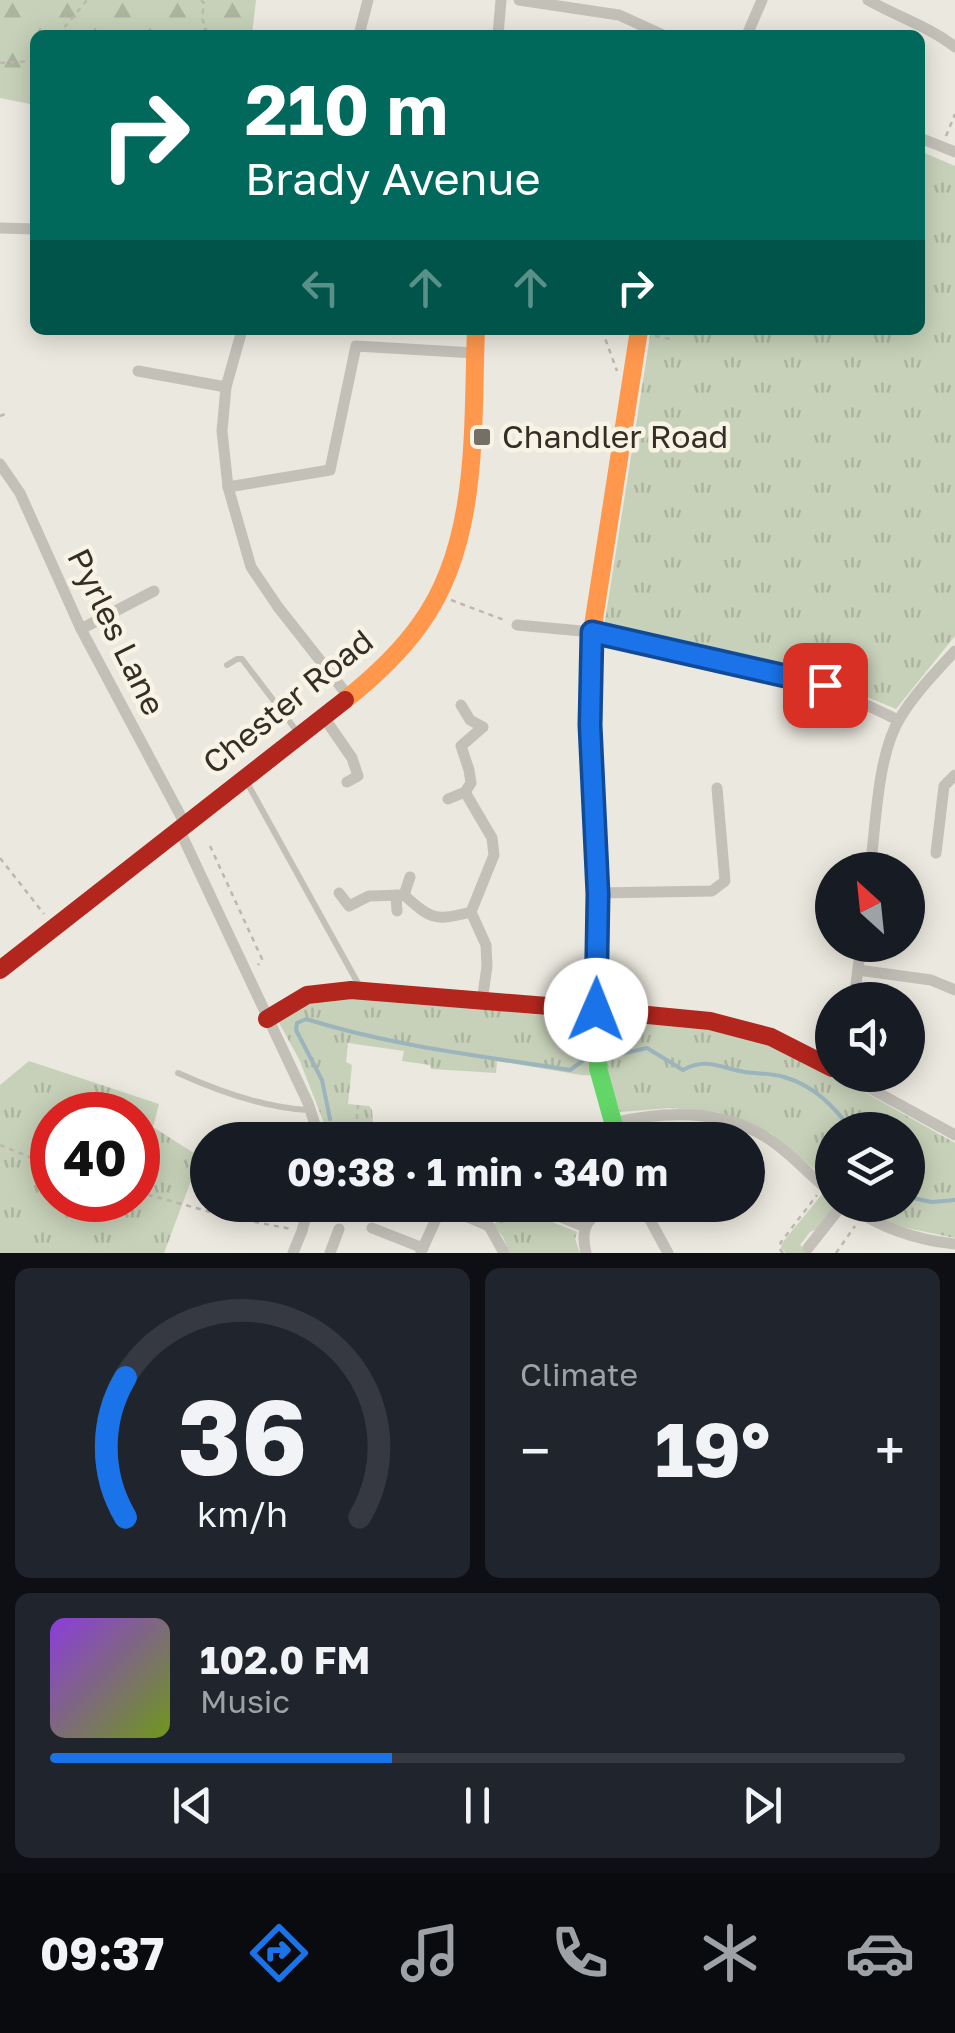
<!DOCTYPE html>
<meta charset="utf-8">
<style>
body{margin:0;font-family:"Golos Text",sans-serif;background:#20242c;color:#f1f3f6;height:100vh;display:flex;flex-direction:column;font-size:38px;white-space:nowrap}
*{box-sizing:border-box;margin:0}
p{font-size:32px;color:#9ea1a6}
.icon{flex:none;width:55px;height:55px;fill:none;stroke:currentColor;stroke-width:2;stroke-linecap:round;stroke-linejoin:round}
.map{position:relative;height:1253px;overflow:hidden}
.panel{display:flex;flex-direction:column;gap:15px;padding:15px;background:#0d0f14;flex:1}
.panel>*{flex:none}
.top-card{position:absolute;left:30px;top:30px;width:895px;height:305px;border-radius:15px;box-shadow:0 5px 25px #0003;background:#00695c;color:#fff;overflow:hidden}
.needle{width:65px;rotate:333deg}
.controls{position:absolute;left:815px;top:852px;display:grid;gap:20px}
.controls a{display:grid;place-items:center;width:110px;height:110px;border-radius:50%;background:#171b24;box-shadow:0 5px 25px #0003;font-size:50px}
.speed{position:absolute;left:30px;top:1092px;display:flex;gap:20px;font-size:50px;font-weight:700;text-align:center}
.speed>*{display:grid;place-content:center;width:130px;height:130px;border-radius:50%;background:#171b24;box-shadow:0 5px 25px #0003;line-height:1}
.speed .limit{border:15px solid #d22;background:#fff;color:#111}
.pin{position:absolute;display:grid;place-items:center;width:85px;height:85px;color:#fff;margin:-42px;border-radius:20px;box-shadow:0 5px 15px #0006}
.me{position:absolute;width:110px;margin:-55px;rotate:1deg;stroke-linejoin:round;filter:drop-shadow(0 0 8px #0008)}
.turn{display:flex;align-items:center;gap:35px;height:210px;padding:0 50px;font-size:45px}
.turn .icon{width:130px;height:130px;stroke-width:2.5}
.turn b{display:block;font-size:70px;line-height:85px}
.lanes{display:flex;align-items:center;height:95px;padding:0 50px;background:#0003;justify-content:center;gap:50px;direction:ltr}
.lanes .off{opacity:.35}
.big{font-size:75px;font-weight:700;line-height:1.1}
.panel .card{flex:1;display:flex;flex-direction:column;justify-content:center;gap:15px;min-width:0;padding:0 35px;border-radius:15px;background:#20242c}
.panel .dial{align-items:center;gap:0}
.dial svg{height:260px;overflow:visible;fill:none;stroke:#363941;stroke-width:7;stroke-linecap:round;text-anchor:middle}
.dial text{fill:#f1f3f6;stroke:none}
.song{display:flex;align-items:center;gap:30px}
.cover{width:120px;height:120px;border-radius:15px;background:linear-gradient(135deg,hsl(270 70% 55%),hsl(80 70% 35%))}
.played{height:10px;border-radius:5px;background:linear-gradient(90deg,#1a73e8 40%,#363941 40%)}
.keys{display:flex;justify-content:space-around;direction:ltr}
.heat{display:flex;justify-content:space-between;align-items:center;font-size:55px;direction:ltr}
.panel .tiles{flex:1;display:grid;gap:15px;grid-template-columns:1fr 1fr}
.card:last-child{grid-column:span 2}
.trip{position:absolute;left:190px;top:1122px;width:575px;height:100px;border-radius:50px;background:#171b24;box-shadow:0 5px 25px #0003;font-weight:700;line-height:100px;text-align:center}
.tab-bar{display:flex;height:160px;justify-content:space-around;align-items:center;background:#090b0e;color:#9ea1a6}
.tab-bar .icon{width:70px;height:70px}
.tab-bar .active{color:#1a73e8}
.tab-bar b{font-size:45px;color:#f1f3f6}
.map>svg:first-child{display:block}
.grass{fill:url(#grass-tufts);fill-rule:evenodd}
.forest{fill:url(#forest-firs)}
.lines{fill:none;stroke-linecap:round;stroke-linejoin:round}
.stream{stroke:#9cb4bb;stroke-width:4}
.path{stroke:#bcb8b0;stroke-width:2.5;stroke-dasharray:5 5;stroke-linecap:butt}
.lane{stroke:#c3c0b8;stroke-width:6}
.street{stroke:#c3c0b8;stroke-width:11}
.fast{stroke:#63d668;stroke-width:18}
.slow{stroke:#ff974d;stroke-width:18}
.jam{stroke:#b3261e;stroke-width:18}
.route-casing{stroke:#114b97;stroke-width:25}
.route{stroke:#1a73e8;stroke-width:18}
.poi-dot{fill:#746f67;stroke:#f8f4e5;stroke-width:4}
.labels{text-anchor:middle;stroke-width:9;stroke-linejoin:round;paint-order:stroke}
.poi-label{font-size:32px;fill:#342e27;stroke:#f8f4e5;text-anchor:start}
.street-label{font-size:32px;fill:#342e27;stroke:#f8f4e5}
</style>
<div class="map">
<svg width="955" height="1253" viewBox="0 0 955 1253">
<defs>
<pattern id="grass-tufts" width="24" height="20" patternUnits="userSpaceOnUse" patternTransform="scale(2.5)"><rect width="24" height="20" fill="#c7d1b9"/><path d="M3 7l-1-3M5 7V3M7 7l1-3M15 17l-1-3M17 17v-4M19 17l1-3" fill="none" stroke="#acb49f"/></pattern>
<pattern id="forest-firs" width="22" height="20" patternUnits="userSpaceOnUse" patternTransform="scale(2.5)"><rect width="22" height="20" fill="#c7d1b9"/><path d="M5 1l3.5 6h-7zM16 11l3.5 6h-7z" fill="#acb49f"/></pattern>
</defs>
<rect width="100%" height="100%" fill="#ebe8df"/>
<g class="grass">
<path d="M920,151L955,166V636L896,709L823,679L604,627L651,330H920Z"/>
<path d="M351,995L588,1020L707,1025L770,1042L834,1075L955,1143V1238L892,1225L858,1205H908V1130H832V1184L771,1133L717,1112L670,1108L620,1112L608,1076L581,1075L497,1061L496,1073L431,1069L430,1065L402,1061L404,1051L348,1043L346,1062L352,1065L348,1104L369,1106L372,1110L374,1135L326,1128L299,1059L278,1021L310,999Z"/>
<path d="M29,1061L159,1104L153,1127L200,1157L164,1253H0V1085ZM138,1115V1200H52V1115Z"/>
<path d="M823,1193L832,1200V1205H840L820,1228L810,1232L800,1245L810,1253H786L781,1248L783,1242Z"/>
<path d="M534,1205H536L550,1221L577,1232L575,1239L580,1253H509L503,1237L493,1224Z"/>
</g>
<path class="forest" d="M0,0H256L252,35H35V105L0,98Z"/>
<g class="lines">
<g class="stream">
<path d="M603,1058L647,1048L683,1070C707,1057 720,1068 745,1072C758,1074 771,1073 784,1077C815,1086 833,1106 852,1130"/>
<path d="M330,1119L322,1080L296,1030L297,1023L306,1019C392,1046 482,1056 570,1070L584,1060L594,1059"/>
<path d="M908,1197L932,1202L955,1200"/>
</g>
<g class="path">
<path d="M201,0L204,3L202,18L208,35"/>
<path d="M58,35L87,0"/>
<path d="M0,63L35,61"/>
<path d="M946,136L955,114"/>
<path d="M602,330L617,371"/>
<path d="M607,330L622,333"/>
<path d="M655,336L670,339"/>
<path d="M0,416L7,413"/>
<path d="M451,600L504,620"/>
<path d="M210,846L262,959L258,965"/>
<path d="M0,858L44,914"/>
<path d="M355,1139L358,1105"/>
<path d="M647,1140L656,1130"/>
<path d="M0,1145L52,1166"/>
<path d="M138,1192L225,1216L291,1229"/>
<path d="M500,1223L533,1207"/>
<path d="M783,1253L779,1248L781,1242L817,1195"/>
<path d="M836,1253L855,1226"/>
</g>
<g class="lane">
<path d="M227,665L237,659H242L299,734"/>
<path d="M245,779L360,987"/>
<path d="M178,1073C218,1091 264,1108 308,1110"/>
</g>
<g class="street">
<path d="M519,0L619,15L663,35"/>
<path d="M868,0C896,16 930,27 955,47"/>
<path d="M359,35L368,0"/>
<path d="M498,35L501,0"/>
<path d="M747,35L762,0"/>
<path d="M920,138L955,152"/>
<path d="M0,228L35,229"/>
<path d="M242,330L226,387L222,431L228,487L251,567L278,607L349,697"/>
<path d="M138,371L226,387"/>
<path d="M0,464L20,493L81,629L185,824"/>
<path d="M228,487L330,470L356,346L475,353"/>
<path d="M517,625L592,632L825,685L898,720"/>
<path d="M81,629L154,591"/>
<path d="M323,716L352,758L358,776L347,782"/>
<path d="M465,792L492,838L494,855L471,912L486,945L487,966L482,1002"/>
<path d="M448,799L465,792L471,783L469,770L461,746L483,727L470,720L461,705"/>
<path d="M179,829L308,1103L320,1140"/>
<path d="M936,853L944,786L955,775"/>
<path d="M870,870C876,826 877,755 900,718C915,693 936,672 955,651"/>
<path d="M339,893L349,906L369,896L404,895"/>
<path d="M598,893L712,891L725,881L717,788"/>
<path d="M396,895L397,911"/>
<path d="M404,895C432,920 435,921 471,912"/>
<path d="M404,895L410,877"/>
<path d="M858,970L931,980L955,990"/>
<path d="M854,1000L861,945"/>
<path d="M846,1075L955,1135"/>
<path d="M613,1123C664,1111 720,1109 766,1137C790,1152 810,1176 832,1193"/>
<path d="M321,1138L343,1140"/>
<path d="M545,1140L546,1128"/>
<path d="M439,1205L489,1226L504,1253"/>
<path d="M545,1205L558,1216L585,1227"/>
<path d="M642,1205L668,1253"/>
<path d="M849,1205C880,1228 917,1240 955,1244"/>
<path d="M372,1228L423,1248"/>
<path d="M808,1248L842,1205"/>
<path d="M421,1252L442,1206"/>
<path d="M293,1253L302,1231L309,1205"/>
<path d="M330,1253L339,1229"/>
<path d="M586,1253C579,1225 589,1216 614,1205"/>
</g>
<path class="fast" d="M591,710L598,893L596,1010L598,1068L618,1140"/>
<g class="slow">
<path d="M345,700C374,677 400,653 421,623C480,541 472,426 476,330"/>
<path d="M591,710L592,632L639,330"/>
</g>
<g class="jam">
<path d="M0,970L345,700"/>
<path d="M267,1019L307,995L351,990L596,1010L710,1021L771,1037L832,1068"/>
</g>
</g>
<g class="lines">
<g class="route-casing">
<path id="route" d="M596,1010L598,894L590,725L592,632L825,685"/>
</g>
<use href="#route" class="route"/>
</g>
<rect class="poi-dot" x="472" y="427" width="20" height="20" rx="5"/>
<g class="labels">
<g class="poi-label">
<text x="502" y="448">Chandler Road</text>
</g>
<g class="street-label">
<text transform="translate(116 632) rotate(64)" y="11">Pyrles Lane</text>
<text transform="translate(288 702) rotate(-39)" y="11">Chester Road</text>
</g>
</g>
</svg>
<div class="controls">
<a><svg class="needle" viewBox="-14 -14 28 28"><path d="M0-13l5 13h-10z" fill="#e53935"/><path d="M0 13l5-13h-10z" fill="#9ea1a6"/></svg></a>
<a><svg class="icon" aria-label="sound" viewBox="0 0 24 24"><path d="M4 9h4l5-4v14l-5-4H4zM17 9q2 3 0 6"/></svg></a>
<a><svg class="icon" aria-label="layers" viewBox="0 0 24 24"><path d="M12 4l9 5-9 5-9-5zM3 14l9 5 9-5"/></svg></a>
</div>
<div class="speed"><div class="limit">40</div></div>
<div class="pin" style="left:825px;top:685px;background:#d93025"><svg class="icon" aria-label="arrive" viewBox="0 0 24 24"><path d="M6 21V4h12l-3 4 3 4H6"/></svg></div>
<svg class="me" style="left:596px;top:1010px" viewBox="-20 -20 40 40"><circle r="19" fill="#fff"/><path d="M0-13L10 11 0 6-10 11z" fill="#1a73e8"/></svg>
<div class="trip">09:38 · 1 min · 340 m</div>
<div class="top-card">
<div class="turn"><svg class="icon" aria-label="right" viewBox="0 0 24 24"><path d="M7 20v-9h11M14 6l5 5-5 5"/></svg><div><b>210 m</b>Brady Avenue</div></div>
<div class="lanes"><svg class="icon off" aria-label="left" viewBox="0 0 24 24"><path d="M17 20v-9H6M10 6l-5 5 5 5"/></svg><svg class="icon off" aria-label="ahead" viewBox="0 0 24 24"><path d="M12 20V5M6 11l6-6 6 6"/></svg><svg class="icon off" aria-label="ahead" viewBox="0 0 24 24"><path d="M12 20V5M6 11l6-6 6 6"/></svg><svg class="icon" aria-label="right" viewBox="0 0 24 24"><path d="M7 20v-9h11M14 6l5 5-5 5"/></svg></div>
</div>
</div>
<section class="panel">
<div class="tiles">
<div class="card dial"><svg viewBox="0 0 100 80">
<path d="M14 69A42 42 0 1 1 86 69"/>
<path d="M14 69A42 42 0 0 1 14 26" stroke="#1a73e8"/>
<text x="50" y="56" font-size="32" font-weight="700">36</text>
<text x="50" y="72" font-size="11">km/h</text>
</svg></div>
<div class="card"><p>Climate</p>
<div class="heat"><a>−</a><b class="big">19°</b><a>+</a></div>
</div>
<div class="card">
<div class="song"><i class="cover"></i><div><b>102.0 FM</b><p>Music</p></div></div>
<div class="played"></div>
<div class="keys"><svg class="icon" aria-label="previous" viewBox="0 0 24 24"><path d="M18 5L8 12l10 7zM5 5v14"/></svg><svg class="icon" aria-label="pause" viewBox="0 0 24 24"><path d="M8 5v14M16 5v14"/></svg><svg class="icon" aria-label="next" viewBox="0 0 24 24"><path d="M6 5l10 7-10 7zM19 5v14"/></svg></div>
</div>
</div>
</section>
<nav class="tab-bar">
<b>09:37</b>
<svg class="icon active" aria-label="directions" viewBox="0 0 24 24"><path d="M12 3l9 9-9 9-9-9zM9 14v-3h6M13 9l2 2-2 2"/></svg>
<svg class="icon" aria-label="music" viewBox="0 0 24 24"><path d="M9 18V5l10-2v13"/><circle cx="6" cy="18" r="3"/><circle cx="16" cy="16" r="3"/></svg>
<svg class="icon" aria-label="phone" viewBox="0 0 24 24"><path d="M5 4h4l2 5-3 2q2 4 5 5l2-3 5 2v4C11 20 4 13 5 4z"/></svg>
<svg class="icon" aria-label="climate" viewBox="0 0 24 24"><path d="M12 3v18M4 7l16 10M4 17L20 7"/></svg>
<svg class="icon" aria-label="car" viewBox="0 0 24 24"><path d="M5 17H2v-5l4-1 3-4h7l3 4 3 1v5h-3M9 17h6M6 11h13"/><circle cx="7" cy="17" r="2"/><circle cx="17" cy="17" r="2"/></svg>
</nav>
